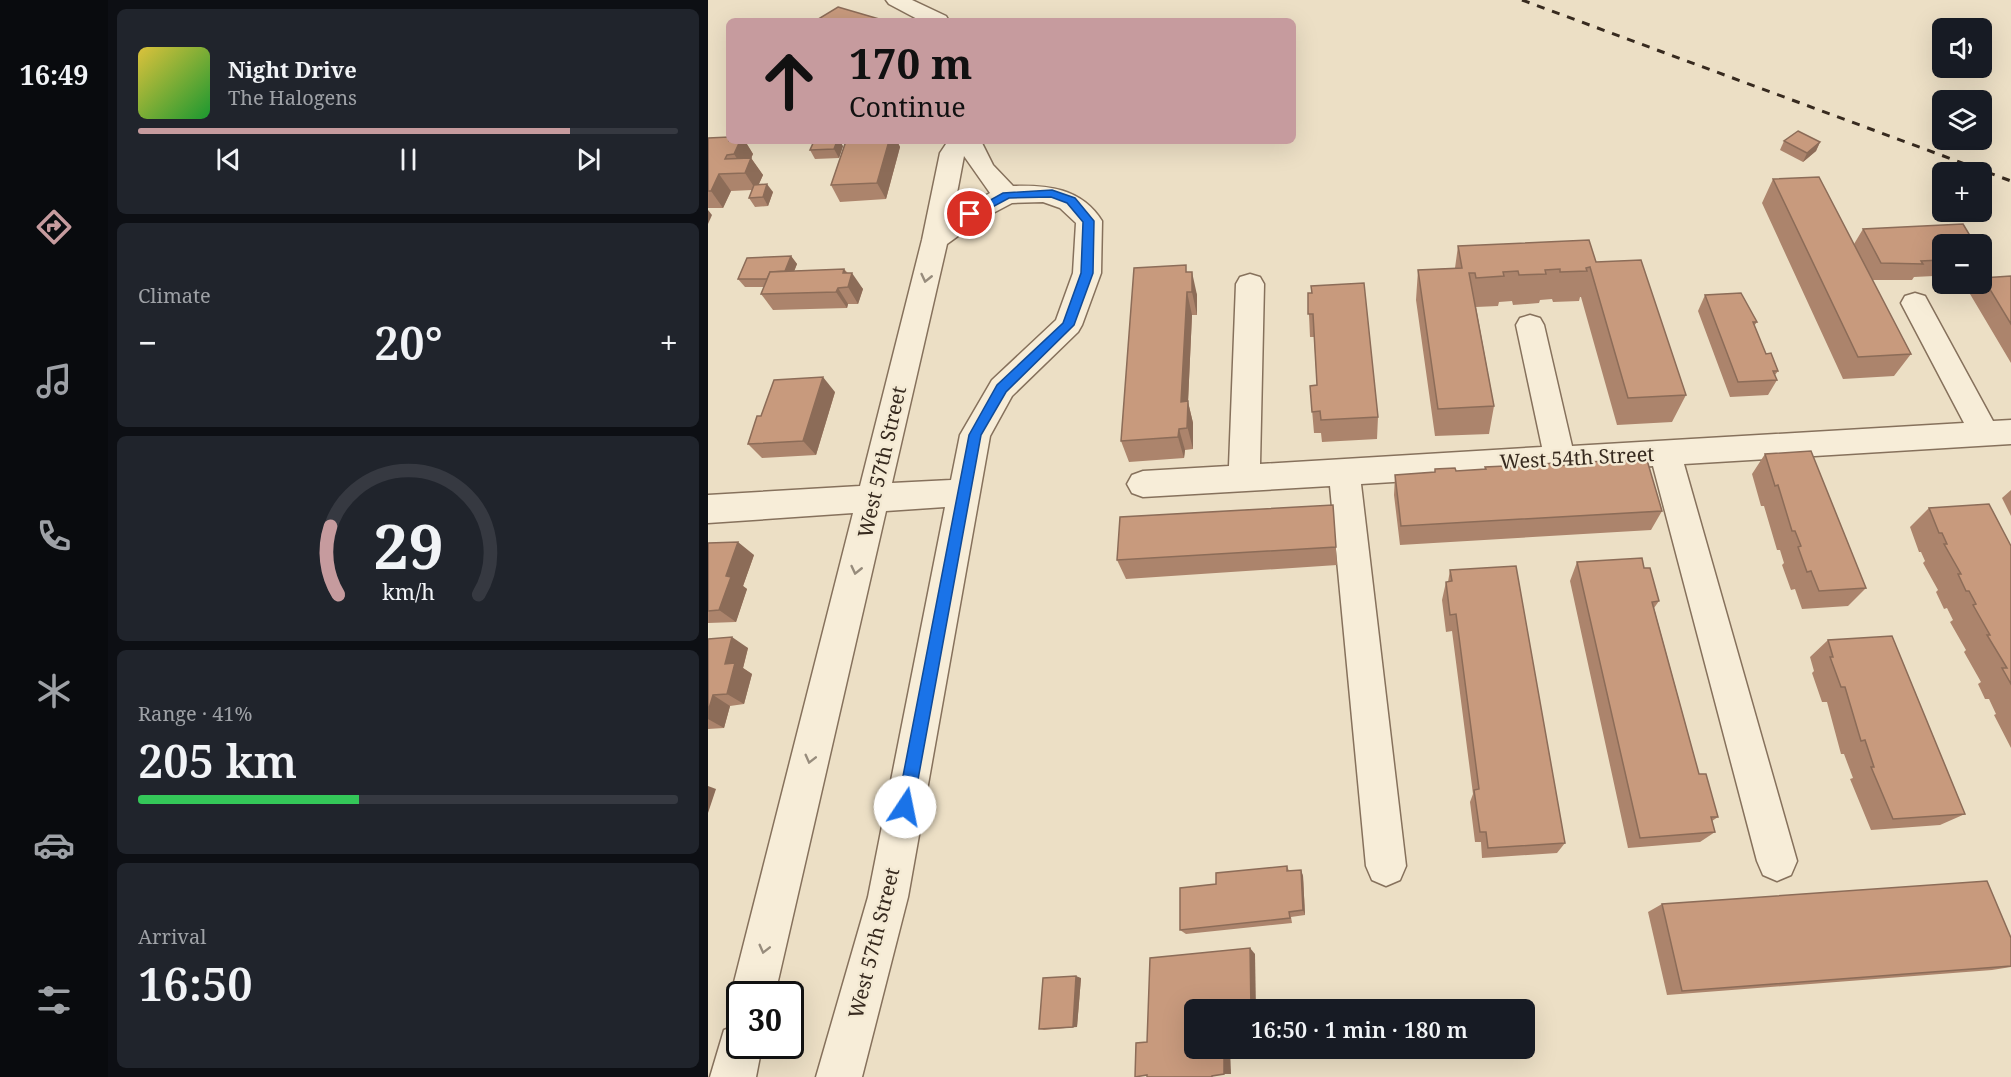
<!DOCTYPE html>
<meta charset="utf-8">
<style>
body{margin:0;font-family:"Noto Serif",serif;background:#20242c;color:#f1f3f6;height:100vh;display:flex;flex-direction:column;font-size:22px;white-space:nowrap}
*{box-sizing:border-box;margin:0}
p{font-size:20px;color:#9ea1a6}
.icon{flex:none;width:33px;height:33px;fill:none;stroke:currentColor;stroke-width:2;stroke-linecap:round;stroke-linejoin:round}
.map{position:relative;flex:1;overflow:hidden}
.side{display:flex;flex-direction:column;gap:9px;padding:9px;background:#0d0f14;width:600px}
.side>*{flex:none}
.top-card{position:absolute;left:18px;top:18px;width:570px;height:126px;border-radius:9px;box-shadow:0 6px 24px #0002;background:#c69b9e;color:#111;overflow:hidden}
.buttons{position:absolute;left:1224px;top:18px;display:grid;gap:12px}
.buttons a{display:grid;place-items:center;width:60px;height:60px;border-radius:9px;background:#171b24;box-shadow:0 6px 24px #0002;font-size:30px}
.speed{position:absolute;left:18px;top:981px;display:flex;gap:12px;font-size:30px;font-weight:700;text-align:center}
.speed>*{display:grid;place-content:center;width:78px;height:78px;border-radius:50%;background:#171b24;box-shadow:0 6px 24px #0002;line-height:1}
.speed .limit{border:3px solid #111;border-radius:9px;background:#fff;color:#111}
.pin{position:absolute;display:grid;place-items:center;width:51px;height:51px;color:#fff;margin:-26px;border:3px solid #fff;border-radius:50%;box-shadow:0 2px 6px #0007}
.me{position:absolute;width:66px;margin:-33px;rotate:11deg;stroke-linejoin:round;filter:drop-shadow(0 0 4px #0008)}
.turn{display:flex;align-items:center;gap:21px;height:126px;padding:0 24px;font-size:27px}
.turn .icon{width:78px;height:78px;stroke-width:2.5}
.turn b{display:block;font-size:42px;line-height:51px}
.big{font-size:45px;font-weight:600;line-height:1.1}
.side .card{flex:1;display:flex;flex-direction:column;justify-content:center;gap:9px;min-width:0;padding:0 21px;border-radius:9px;background:#20242c}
.side .dial{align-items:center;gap:0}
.dial svg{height:156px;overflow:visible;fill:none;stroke:#363941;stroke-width:7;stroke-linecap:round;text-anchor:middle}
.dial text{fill:#f1f3f6;stroke:none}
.song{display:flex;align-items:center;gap:18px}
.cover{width:72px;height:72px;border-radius:9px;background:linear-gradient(135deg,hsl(50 70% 55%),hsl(130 70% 35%))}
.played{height:6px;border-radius:3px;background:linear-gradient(90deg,#c69b9e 80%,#363941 80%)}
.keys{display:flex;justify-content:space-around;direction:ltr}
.heat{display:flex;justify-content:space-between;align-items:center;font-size:33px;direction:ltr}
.charge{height:9px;border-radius:4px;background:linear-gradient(90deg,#34c759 41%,#363941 0)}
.trip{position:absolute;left:476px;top:999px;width:351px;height:60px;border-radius:9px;background:#171b24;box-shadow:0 6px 24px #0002;font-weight:600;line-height:60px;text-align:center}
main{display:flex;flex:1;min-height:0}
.tab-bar{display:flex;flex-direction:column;width:108px;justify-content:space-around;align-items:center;background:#090b0e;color:#9ea1a6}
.tab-bar .icon{width:42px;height:42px}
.tab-bar .selected{color:#c69b9e}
.tab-bar b{font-size:27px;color:#f1f3f6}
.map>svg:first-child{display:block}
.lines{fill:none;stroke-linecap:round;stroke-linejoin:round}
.minor-casing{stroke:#86715c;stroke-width:3}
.minor{fill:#f7edd8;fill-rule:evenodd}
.rail{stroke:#372a1f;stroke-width:3;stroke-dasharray:8 8;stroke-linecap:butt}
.wall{fill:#ac846c}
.shaded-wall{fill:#8c6c58}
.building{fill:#c89a7d;stroke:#8c6c58;stroke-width:1.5}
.oneway{stroke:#978c7c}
.route{fill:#1a73e8;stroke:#114b97;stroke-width:1.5}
.labels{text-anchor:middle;stroke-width:5;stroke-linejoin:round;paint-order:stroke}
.street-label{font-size:20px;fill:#372a1f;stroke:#f4ead4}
</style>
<main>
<nav class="tab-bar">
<b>16:49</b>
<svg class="icon selected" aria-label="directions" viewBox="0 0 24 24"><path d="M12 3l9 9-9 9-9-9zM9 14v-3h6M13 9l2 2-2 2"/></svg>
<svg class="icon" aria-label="music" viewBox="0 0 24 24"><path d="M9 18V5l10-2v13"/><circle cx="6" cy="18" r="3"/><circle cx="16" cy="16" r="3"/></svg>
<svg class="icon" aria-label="phone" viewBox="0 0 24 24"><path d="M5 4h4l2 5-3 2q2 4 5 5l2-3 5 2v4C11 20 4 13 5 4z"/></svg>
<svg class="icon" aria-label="climate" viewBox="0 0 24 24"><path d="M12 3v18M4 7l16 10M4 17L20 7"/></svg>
<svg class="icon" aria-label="car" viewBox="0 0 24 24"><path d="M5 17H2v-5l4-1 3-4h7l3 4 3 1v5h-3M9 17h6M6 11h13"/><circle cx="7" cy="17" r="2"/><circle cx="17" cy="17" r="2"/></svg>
<svg class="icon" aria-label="filters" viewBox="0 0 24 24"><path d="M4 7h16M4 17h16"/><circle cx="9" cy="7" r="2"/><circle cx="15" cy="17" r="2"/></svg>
</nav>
<section class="side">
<div class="card">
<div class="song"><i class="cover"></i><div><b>Night Drive</b><p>The Halogens</p></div></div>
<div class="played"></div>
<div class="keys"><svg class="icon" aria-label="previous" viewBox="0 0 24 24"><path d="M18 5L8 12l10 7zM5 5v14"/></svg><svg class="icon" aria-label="pause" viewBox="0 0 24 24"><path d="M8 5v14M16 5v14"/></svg><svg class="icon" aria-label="next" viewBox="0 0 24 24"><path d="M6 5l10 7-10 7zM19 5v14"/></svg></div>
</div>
<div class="card"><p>Climate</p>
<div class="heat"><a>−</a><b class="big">20°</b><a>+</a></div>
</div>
<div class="card dial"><svg viewBox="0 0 100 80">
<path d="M14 69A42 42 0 1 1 86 69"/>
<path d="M14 69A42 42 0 0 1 10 34" stroke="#c69b9e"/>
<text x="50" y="56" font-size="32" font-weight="700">29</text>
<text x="50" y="72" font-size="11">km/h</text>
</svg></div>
<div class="card"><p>Range · 41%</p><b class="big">205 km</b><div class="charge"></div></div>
<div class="card"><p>Arrival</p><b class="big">16:50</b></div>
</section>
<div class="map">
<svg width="1303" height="1077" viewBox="0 0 1303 1077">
<rect width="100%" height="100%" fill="#ecdfc5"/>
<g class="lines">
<g class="minor-casing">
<g id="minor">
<path d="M178,0H204L238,16L241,21H213L181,4Z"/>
<path d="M240,141H273L285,165L305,186C340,185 373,188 394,221L393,273L374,325L370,332L304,396L282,436L200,897L154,1077H108L160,897L237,507L178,511L67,994H32V1010L23,994L145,513L0,523V495L152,486L214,240L232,153ZM256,156L282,193L245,214ZM335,202L352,208L368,223L365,273L348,320L284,380L252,435L243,480L184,483L239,244L272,220L304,203Z"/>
<path d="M542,274L552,277L556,284L552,464L834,447L808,325L812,318L822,315L832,318L836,325L864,446L1256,423L1193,303L1197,296L1207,293L1217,296L1285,421L1303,420V444L976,464L1089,861L1083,875L1069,881L1055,875L1049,861L945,466L653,484L698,866L692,880L678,886L664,880L658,866L622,486L435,497L424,493L419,484L424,475L435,471L521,466L528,284L532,277Z"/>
<path d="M32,1024V1046H54L48,1077H2L16,1030Z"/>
</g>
</g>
<use href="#minor" class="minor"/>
<path class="rail" d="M814,0L1303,181"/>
</g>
<g class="wall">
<path d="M0,138L21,141H37L45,154L43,158L55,175L51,184L65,192L60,206L47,207L41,198L44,190L23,191L15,208H0Z"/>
<path d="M138,141H189L192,147L178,199L132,202L123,185Z"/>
<path d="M1076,141L1112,142L1108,151L1095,162L1072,150Z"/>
<path d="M135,146L131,158L107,159L102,150Z"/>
<path d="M1065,179L1146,244L1155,229L1234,244V279H1227L1226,276L1206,277L1204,280H1164L1203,354L1186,376L1135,379L1054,203Z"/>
<path d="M750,246L888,262L978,395L964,422L909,425L873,297H872L871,301L845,302L844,299L832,300L831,303L805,305L804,301L791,302L790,306L768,307L786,406L781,434L727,436L708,300L710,270L747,268Z"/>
<path d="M83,256L89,264L86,271L136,269L155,289L150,304H140L139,308L65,310L53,294L56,287H37L30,279Z"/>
<path d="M480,272L489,295V315H484L480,402L485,423V449L477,450L476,458L421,462L413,441Z"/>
<path d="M1303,276V363L1262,294L1270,284H1274V279L1275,278Z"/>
<path d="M600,293L670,417L669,439L614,442L613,433H606L602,386L609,385L606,337H602Z"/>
<path d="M997,295L1049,322L1046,326L1058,354L1070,371L1067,375L1069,380L1060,395L1022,397L990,311Z"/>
<path d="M127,392L108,455L54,458L40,444L53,416Z"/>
<path d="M1057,454L1158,588L1140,606L1094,609L1087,589L1083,590L1074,565L1076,563L1072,550H1069L1056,506H1053L1044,474Z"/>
<path d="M875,462L954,511L943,530L692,545L686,495L687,475L727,472V469L748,471L776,470L777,467L797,468L874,464Z"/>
<path d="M1303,490V516L1294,498Z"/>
<path d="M625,505L629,565L418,579L409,560Z"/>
<path d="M1221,508L1303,546V748L1286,715L1288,714L1281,699H1277L1270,684L1273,682L1256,652L1258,650L1242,622L1245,620L1239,608L1236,609L1228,592L1230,590L1215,563L1217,561L1213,552H1211L1202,527Z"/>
<path d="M0,543L46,555L35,586L39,589L28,622L0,623Z"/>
<path d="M869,562L936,568L951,601L946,608L991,774L1010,817L1004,821L1007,832L992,842L920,848L862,581Z"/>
<path d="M742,570L857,843L849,853L774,858L773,842H767L762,802L765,794L744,631L738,632L734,600L738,582H740Z"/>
<path d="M0,639L40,648L35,668L44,674L36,704L22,706L16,728L0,729Z"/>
<path d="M1120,640L1257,814L1232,825L1163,830L1142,779L1145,778L1136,754H1133L1119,702H1114L1104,673L1106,671L1102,657Z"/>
<path d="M579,866L581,871L593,870L595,876L597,915L583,917L584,923L478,934L472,930L508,884Z"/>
<path d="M954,904L1303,938V967L1284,970L959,995L940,912Z"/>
<path d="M373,978L369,1027L336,1030L331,1029Z"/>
</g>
<g class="shaded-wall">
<path d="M32,141H37L45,154L37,171L26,154Z"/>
<path d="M129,141H132L135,146L131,158L126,149Z"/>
<path d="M181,141H189L192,147L178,199L169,183Z"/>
<path d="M1112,142L1108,151L1095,162L1099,153Z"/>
<path d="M43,158L55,175L48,190L37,173Z"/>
<path d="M11,174L23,191L15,208L3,191Z"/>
<path d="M59,184L65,192L60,206L55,197Z"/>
<path d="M0,210L4,215L0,224Z"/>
<path d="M83,256L89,264L80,287L74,279Z"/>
<path d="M136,269L142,279L144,273L155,289L150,304L140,287L135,273Z"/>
<path d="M484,272L489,295V315L484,292Z"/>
<path d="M130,288L140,304L139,308L128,292Z"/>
<path d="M479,292L484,315L480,402L485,423V449L473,402Z"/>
<path d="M115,377L127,392L108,455L95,441Z"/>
<path d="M471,429L477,450L476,458L470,437Z"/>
<path d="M30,542L46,555L35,586L39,589L28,622L11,610L18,576Z"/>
<path d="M24,637L40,648L35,668L44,674L36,704L19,694L17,664Z"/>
<path d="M5,695L22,706L16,728L0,719V712Z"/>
<path d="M0,786L8,789L0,813Z"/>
<path d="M593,870L595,876L597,915L595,910Z"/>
<path d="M542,948L547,954L548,1010H543Z"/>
<path d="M368,976L373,978L369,1027H365Z"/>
<path d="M516,1048H522L523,1074H516Z"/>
</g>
<g class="building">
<path d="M130,7L178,21H107Z"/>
<path d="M1090,131L1112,142L1099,153L1076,141Z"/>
<path d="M21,137V141H32L26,154L19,155L17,159L43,158L37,173L11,174L3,191H0V138Z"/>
<path d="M106,141H129L126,149L102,150Z"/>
<path d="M138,141H181L169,183L123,185Z"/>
<path d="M1111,177L1203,354L1150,357L1065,179Z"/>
<path d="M59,184L55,197L41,198L46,185Z"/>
<path d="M1255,224L1267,244H1234V260L1213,261L1215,264L1173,263L1155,229Z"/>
<path d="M881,240L888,262L933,260L978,395L920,398L882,267L878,268L879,271L852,272V269L837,270L838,274L811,275L810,271L795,272L796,276L768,278L767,273H761L786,406L730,409L710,270L754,268L750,246Z"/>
<path d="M83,256L77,271L62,272L59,279H30L39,258Z"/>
<path d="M478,265V272H484V292H479L473,402L480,401L479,428L471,429L470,437L413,441L426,268Z"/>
<path d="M136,269L135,273H144L140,287L130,288L128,292L53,294L62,272Z"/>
<path d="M1303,276V324L1275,278Z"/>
<path d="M656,283L670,417L613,420L612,411L604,412L602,386L609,385L605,314H600V293H604L603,286Z"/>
<path d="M1033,293L1049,322H1045L1058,354L1063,353L1070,371H1065L1069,380L1030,382L997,295Z"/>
<path d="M115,377L95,441L40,444L49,416H53L66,380Z"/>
<path d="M1103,451L1158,588L1111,591L1103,571L1099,572L1090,547L1093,546L1087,531H1084L1070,485L1067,486L1057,454Z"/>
<path d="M939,460L954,511L693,526L687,475L727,472V469L747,468L748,471L778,469L777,467L797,466V468L845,463L846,466L875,464V462Z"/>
<path d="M1281,504L1303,546V684L1294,668H1299L1279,635H1282L1265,605L1268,604L1261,591H1258L1250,574H1253L1236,544H1239L1234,533H1231L1221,508Z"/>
<path d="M625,505L628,547L409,560L412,517Z"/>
<path d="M30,542L18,576L23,577L11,610L0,611V543Z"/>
<path d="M934,558L936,568H942L951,601L944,602L991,774H998L1010,817H1003L1007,832L932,838L869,562Z"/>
<path d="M808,566L857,843L780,848L778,832H772L766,790L771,789L748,614L742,615L738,582L744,581L742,570Z"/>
<path d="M1184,636L1257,814L1185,819L1163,767H1166L1157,740L1153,741L1137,687H1133L1122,657H1125L1120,640Z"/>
<path d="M24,637L17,664L27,663L19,694L5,695L0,712V639Z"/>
<path d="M579,866V871L593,870L595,910L581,912L582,918L472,930V888L508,884V873Z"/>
<path d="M1279,881L1303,938V966L974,991L954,904Z"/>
<path d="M542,948L543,1010H486V1048H516V1074L504,1076V1077H439V1075L427,1077L428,1043L439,1042L442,958Z"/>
<path d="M368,976L365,1027L331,1029L335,978Z"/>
</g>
<defs><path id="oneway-chevron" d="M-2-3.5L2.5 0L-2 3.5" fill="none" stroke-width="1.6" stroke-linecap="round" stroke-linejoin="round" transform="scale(1.5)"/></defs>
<g class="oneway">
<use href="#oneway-chevron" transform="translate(218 278) rotate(103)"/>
<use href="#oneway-chevron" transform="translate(148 570) rotate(103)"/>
<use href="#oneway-chevron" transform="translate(102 759) rotate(104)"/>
<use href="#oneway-chevron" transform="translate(56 949) rotate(104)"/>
</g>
<path class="route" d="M344,190L367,198L386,221L385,273L366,325L298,392L273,435L205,807L203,813L197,816L191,813L189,807L261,435L289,385L355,323L373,273L375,222L359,203L343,197L301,198L266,217L257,214L295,193Z"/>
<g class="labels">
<g class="street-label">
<text transform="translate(869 458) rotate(-3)" y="7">West 54th Street</text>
<text transform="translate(174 462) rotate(-77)" y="7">West 57th Street</text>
<text transform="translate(166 943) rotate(-76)" y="7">West 57th Street</text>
</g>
</g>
</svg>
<div class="buttons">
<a><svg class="icon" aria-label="sound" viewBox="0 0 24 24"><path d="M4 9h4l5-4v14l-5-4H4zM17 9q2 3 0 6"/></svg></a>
<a><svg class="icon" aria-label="layers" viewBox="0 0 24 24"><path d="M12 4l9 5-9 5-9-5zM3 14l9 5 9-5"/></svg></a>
<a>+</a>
<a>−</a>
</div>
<div class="speed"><div class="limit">30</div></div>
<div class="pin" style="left:262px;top:214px;background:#d93025"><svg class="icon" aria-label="arrive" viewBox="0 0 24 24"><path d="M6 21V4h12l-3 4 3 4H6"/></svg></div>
<svg class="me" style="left:197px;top:807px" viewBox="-20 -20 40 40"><circle r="19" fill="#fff"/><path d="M0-13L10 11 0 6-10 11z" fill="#1a73e8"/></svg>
<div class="trip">16:50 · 1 min · 180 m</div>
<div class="top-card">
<div class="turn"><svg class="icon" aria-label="ahead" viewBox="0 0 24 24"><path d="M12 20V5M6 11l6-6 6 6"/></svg><div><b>170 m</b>Continue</div></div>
</div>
</div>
</main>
